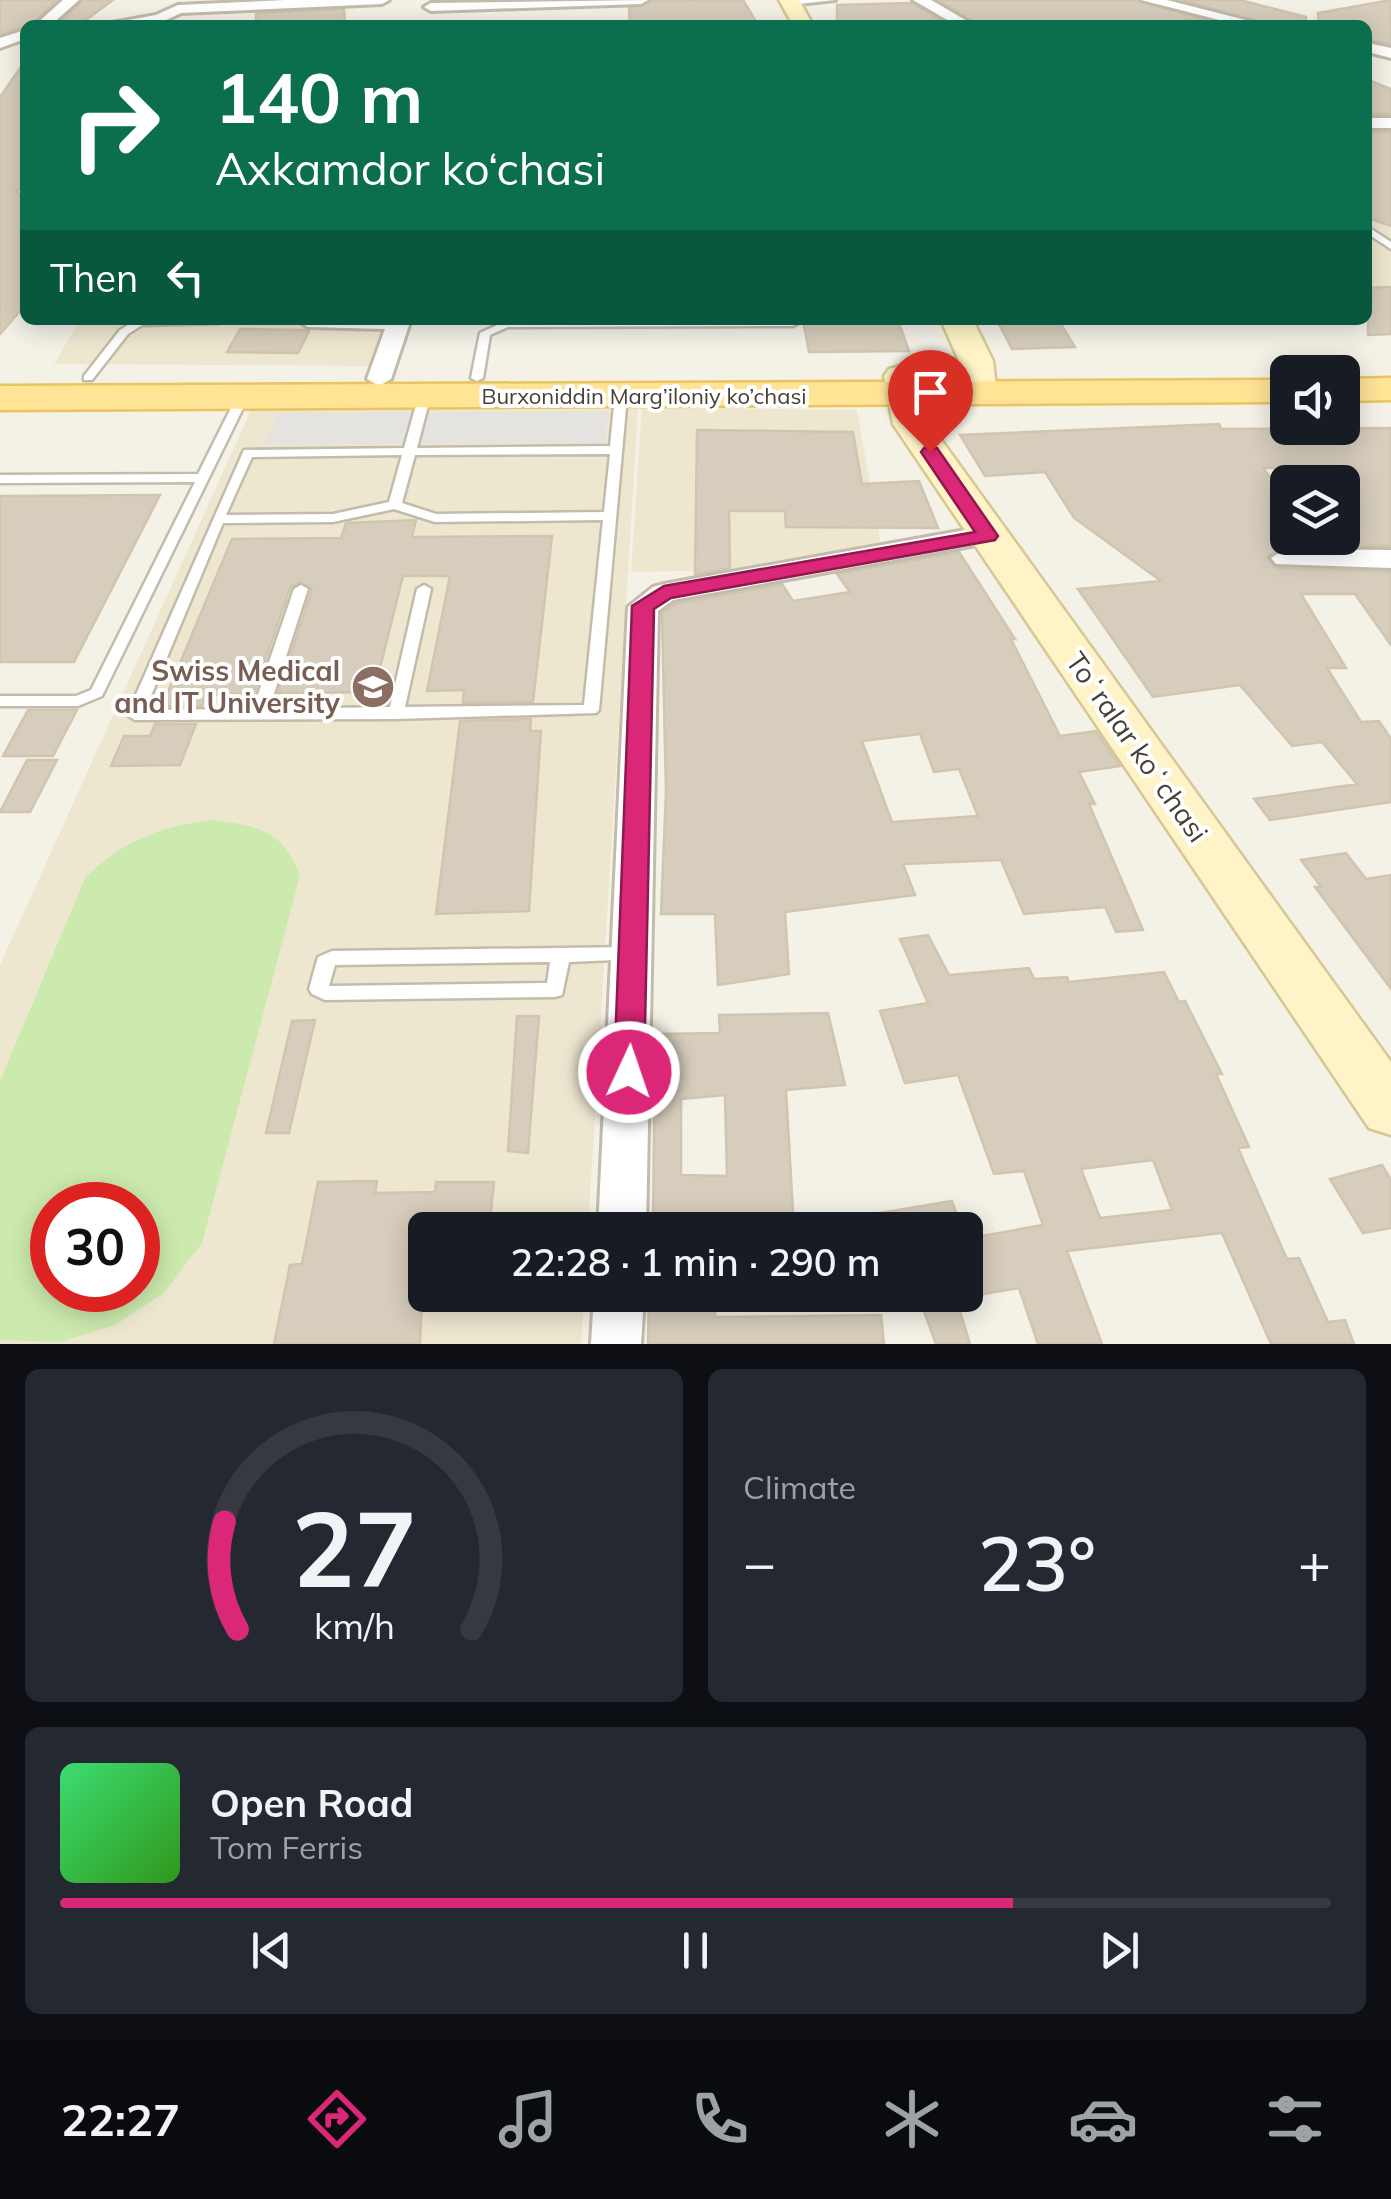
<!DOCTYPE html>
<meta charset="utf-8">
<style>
body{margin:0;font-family:Mulish,sans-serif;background:#242831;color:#f1f3f6;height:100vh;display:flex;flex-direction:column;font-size:38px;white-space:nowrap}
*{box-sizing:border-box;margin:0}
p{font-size:32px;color:#9ea1a6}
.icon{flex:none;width:55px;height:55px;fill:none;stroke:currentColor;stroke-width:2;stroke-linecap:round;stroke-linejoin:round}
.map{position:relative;height:1344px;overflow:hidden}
.panel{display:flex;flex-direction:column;gap:25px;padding:25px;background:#0d0f14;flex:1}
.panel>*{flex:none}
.top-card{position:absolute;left:20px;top:20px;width:1352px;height:305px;border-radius:15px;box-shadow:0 5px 25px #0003;background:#0b6e4f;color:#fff;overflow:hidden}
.tools{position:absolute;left:1270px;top:355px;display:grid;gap:20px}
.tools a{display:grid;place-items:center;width:90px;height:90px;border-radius:15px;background:#171b24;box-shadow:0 5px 25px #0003;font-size:50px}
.speed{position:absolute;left:30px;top:1182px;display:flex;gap:20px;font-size:50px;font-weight:700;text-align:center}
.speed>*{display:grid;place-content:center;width:130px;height:130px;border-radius:50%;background:#171b24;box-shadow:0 5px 25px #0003;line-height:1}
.speed .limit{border:15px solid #d22;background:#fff;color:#111}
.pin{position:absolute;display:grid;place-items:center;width:85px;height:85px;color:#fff;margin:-102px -42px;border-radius:50% 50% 50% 0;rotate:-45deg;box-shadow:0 0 10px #0007}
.pin .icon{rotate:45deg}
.me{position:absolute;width:110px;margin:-55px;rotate:3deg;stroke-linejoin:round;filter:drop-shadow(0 0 8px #0008)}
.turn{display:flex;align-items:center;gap:35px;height:210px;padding:0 30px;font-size:45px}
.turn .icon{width:130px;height:130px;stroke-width:2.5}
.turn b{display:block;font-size:70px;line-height:85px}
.then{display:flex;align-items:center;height:95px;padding:0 30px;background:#0003;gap:20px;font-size:38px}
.big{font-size:75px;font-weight:600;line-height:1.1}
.panel .widget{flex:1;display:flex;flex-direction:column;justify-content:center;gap:15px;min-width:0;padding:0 35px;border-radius:15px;background:#242831}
.panel .dial{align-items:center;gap:0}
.dial svg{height:260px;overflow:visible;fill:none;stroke:#363941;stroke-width:7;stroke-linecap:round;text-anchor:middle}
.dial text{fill:#f1f3f6;stroke:none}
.song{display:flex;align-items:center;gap:30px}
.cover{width:120px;height:120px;border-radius:15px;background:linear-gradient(135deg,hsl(140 70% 55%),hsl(110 70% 35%))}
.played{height:10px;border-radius:5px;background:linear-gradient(90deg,#db2777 75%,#363941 75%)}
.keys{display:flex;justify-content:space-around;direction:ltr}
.heat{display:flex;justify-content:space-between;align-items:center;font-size:55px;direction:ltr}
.panel .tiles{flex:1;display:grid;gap:25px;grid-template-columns:1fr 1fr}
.widget:last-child{grid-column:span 2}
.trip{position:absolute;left:408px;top:1212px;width:575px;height:100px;border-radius:15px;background:#171b24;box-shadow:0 5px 25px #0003;font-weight:600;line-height:100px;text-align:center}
.tab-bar{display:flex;height:160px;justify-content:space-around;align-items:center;background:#090b0e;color:#9ea1a6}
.tab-bar .icon{width:70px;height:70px}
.tab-bar .active{color:#db2777}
.tab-bar b{font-size:45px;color:#f1f3f6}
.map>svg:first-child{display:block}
.education{fill:#eee7d0;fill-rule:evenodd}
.green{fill:#cdeaae;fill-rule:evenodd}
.parking{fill:#e5e3df}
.building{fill:#d6cdbc;stroke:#d2c5af;stroke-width:2.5;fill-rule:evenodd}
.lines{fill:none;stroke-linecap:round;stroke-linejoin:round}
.lane-casing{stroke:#c3bcac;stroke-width:5}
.street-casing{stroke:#c3bcac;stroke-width:6}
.secondary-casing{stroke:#d6c795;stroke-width:5}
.primary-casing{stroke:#e9c460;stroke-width:5}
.lane{fill:#fff;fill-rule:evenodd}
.street{fill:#fff;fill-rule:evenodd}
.secondary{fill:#fff3c7;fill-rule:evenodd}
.primary{fill:#ffe496;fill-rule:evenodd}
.route{fill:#db2777;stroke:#8e194d;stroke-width:2.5}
.labels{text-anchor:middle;stroke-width:8;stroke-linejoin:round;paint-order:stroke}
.far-street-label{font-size:22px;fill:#484136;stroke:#fff}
.education-label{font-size:28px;font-weight:bold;fill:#785e54;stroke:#fff;text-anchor:end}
.street-label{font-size:28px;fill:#484136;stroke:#fff}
</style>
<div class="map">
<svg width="1391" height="1344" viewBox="0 0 1391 1344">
<rect width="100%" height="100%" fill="#f4f1e7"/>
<g class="education">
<path d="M1374,221L1391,226V303L1368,300V223Z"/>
<path d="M80,320H292L390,324L372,366L54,364Z"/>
<path d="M642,407L857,410L881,544L732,570L631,572Z"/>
<path d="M638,409L588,1230H425V1295H584L581,1344H0V965L251,410ZM52,1205H138V1290H52Z"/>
</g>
<path class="green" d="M212,820C256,825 284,830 300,876L202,1243L163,1294L115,1325L60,1342L0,1340V1081L85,878C122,841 160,826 212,820ZM52,1205H138V1290H52Z"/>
<path class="parking" d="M608,411L605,443L264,445L278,413Z"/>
<g class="building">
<path d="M0,0H57L31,25L0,34Z"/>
<path d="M83,0H113L79,25H57Z"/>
<path d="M743,0L758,25H630L629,8L651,1Z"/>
<path d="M938,0H1137L1224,25L1188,19L1172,25H978Z"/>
<path d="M1182,0H1240L1306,17L1305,25H1269Z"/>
<path d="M1391,0V44L1368,40V25H1319L1318,13Z"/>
<path d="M911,3L949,25H837V5Z"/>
<path d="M344,9L345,25H256V13Z"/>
<path d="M25,61V189L16,190L25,203V305L0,334V97Z"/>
<path d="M1368,80L1391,89V114H1368Z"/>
<path d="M1368,132H1391V226L1368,218Z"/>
<path d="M1391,287V334L1368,335V288Z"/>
<path d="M803,320H898L909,351L809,352Z"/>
<path d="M1059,321L1075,347L1012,349L998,322Z"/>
<path d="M240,329L305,330L309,331L298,353L227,352Z"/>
<path d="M1219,424L1221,429L1391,428V546L1286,545L1267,557L1276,568L1391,572V645L1355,594H1301L1346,668H1327L1361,722L1379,721L1391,739V802L1270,820L1254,799L1357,784L1322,742L1292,746L1240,685L1153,697L1078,589L1161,581L1074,518L1045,472L985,476L960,435ZM1321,467L1332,482H1342V538H1288V500L1263,468Z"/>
<path d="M697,430L853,432L862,484L919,481L938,528L786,527L785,511H729L730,568L695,575Z"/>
<path d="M160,495L74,662H0V496Z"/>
<path d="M416,520L412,537L552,536L533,702L463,703L464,690L427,691L450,576H403L374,692L278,693L312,590L299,582L290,588L254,693L206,695L202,706H162L232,539L341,538L346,523Z"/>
<path d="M959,552L1015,639H1011L1060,736L1096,731L1120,766L1079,772L1095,804H1089L1143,930L1116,932L1105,907L1024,914L1001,860L903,864L915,895L785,912L789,974L718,985L715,914H661L666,792L662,613L675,604L782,584L793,601L850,592L837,574ZM920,734L934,772L959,769L978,816L892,822L862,741Z"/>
<path d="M28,710H77L53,756H3Z"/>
<path d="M531,719L530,731H541L529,911L436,914L460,721Z"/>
<path d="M155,724H196L180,765L111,766L124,736H150Z"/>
<path d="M27,760H57L30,812H0Z"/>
<path d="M1346,853L1366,879L1391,875V989L1315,887H1321L1301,860Z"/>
<path d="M928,935L949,975L1029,968L1034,979L1067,977L1069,982L1164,972L1179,1002L1185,1001L1222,1074H1216L1249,1147L1238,1148L1287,1259L1299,1258L1328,1322L1345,1320L1354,1344H1271L1222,1233L1067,1251L1102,1344H1038L1019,1288L965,1297V1239L1043,1225L1024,1171L994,1174L958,1075L905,1083L880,1011L928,1003L900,939ZM1153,1160L1172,1210L1100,1218L1081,1169Z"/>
<path d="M828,1013L845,1085L786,1090L794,1230H653L655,1034L720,1033L719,1015ZM725,1095L727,1176L681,1175V1099Z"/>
<path d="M517,1016H539L528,1153L508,1151Z"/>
<path d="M315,1020L289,1133H266L292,1021Z"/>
<path d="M1382,1165L1391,1180V1228L1363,1233L1330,1179Z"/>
<path d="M377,1181L375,1193L435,1192L436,1182H494L489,1230H425L420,1344H274L290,1265L302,1264L318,1182Z"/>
<path d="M952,1201L962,1230H857L856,1217Z"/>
<path d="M649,1295H715V1317L881,1315L884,1344H648Z"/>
<path d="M918,1295H955L970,1344H936Z"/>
</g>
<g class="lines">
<g class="lane-casing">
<g id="lane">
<path d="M1368,227L1391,242V249L1368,234Z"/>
<path d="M136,320H225L220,323L142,325L128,334L92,380H84V376L120,330Z"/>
<path d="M794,320L798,323L793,326L508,327L490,335L483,378L477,381L471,378L480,333L506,321Z"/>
<path d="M621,393L627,396L599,710L596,713L396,719L135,720L127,715L244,450L404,448L418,398L424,395L430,398L417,448L610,446L615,396ZM610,454L604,512L436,514L402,503L415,455ZM402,455L389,502L333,514L226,515L252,457ZM394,509L435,522L603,520L584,705L405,707L431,589L424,585L417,589L390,707L269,709L308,589L301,585L294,589L253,709L145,710L223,523L333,522Z"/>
<path d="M242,395L248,398L102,696L78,706H0V696H76L91,690L195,482L0,483V475L198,474L236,398Z"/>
<path d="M630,947L637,949L639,954L637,959L569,962L562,995L555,997L325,1000L312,994L309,989L318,957L332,951ZM550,962L547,983L329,986L335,965Z"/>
</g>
</g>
<g class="street-casing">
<g id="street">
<path d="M63,0H79L51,25H35Z"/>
<path d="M286,0H389L382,4L181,13L160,23L101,25L156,15L178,5Z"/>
<path d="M648,0L641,4L431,11L424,7L431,3Z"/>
<path d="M783,0H835L789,5Z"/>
<path d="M913,0H931L974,25H956Z"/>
<path d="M1141,0H1167L1265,25H1239Z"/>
<path d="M25,30V39L0,48V38Z"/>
<path d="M1368,43L1391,48V58L1368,52Z"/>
<rect x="1368" y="118" width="23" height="10"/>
<path d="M297,320H409L410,322L391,379L379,386L367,379L385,329L308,327Z"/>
<path d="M988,526L1002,535L998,541L673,600L658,611L646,1230H598L628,607L653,587L664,584Z"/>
<path d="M1286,549L1391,550V568L1276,564L1271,558Z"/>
<path d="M594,1295H644L641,1344H591Z"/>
</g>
</g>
<g class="secondary-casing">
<g id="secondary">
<path d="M779,0H799L813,25H793Z"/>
<path d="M941,320H973L993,361L997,395L992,402H968L959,361Z"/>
<path d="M901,366L913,369L929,423L1391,1062V1135L1369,1128L893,424L884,376L889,369Z"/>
</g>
</g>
<g class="primary-casing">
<g id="primary">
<path d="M1391,378V400L1342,401V379Z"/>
<path d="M1288,380V402L0,410V386Z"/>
</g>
</g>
<use href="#lane" class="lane"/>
<use href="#street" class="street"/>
<use href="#secondary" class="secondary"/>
<use href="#primary" class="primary"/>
</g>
<path class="route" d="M924,448H937L998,536L995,540L671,598L654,609L644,1072L640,1081L629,1085L618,1081L614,1072L632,606L664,586L975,532L921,452Z"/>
<defs>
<g id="university-disc" transform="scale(2.25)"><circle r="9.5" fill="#8d6e63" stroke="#fff"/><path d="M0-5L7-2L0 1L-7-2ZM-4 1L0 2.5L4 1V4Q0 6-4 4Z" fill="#fff"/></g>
</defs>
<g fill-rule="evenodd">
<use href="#university-disc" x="373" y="687"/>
</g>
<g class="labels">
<g class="far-street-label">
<text x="644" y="404">Burxoniddin Marg’iloniy ko’chasi</text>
</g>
<g class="education-label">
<text x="340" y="681">Swiss Medical<tspan x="340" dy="32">and IT University</tspan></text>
</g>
<g class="street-label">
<text transform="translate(1137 747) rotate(55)" y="10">Toʻralar koʻchasi</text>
</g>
</g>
</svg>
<div class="tools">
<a><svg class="icon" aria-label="sound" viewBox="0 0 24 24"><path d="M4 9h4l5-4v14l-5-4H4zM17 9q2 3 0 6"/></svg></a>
<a><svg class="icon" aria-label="layers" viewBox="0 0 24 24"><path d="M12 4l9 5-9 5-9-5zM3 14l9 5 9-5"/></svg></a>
</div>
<div class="speed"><div class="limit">30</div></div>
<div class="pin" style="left:930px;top:452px;background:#d93025"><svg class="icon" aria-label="arrive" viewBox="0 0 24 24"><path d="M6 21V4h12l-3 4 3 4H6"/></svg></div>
<svg class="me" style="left:629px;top:1072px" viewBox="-20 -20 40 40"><circle r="17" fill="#db2777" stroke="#fff" stroke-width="3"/><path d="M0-11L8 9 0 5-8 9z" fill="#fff"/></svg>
<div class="trip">22:28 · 1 min · 290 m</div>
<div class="top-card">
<div class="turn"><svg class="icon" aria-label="right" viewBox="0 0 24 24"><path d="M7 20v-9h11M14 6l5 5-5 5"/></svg><div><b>140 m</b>Axkamdor ko‘chasi</div></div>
<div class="then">Then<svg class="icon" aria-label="left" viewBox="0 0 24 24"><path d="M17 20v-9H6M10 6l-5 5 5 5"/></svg></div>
</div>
</div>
<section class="panel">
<div class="tiles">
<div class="widget dial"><svg viewBox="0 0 100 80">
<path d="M14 69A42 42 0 1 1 86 69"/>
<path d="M14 69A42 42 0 0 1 10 36" stroke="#db2777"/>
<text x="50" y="56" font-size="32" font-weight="700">27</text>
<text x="50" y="72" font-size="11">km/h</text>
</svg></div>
<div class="widget"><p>Climate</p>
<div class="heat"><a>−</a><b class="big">23°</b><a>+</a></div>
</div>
<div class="widget">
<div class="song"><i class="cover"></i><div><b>Open Road</b><p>Tom Ferris</p></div></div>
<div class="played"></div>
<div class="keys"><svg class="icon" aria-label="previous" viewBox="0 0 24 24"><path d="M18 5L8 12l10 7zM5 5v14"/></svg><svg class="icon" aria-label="pause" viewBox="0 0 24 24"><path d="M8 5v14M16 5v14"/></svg><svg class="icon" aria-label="next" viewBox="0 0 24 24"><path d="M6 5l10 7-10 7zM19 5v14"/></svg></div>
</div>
</div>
</section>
<nav class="tab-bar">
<b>22:27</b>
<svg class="icon active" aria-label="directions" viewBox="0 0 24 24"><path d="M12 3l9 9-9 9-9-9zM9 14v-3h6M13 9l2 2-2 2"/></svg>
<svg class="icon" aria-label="music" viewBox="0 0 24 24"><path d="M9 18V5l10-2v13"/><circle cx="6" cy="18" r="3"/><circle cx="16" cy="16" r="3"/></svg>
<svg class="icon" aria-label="phone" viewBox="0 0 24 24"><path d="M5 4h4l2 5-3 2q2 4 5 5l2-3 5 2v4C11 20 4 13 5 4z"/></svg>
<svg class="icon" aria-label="climate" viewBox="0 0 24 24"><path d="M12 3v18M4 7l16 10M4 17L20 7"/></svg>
<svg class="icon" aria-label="car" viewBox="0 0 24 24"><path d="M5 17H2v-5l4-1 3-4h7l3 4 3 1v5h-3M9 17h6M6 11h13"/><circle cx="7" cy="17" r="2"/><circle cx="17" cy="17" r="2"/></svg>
<svg class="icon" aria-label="filters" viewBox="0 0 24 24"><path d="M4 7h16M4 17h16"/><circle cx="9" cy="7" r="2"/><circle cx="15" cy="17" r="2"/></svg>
</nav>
